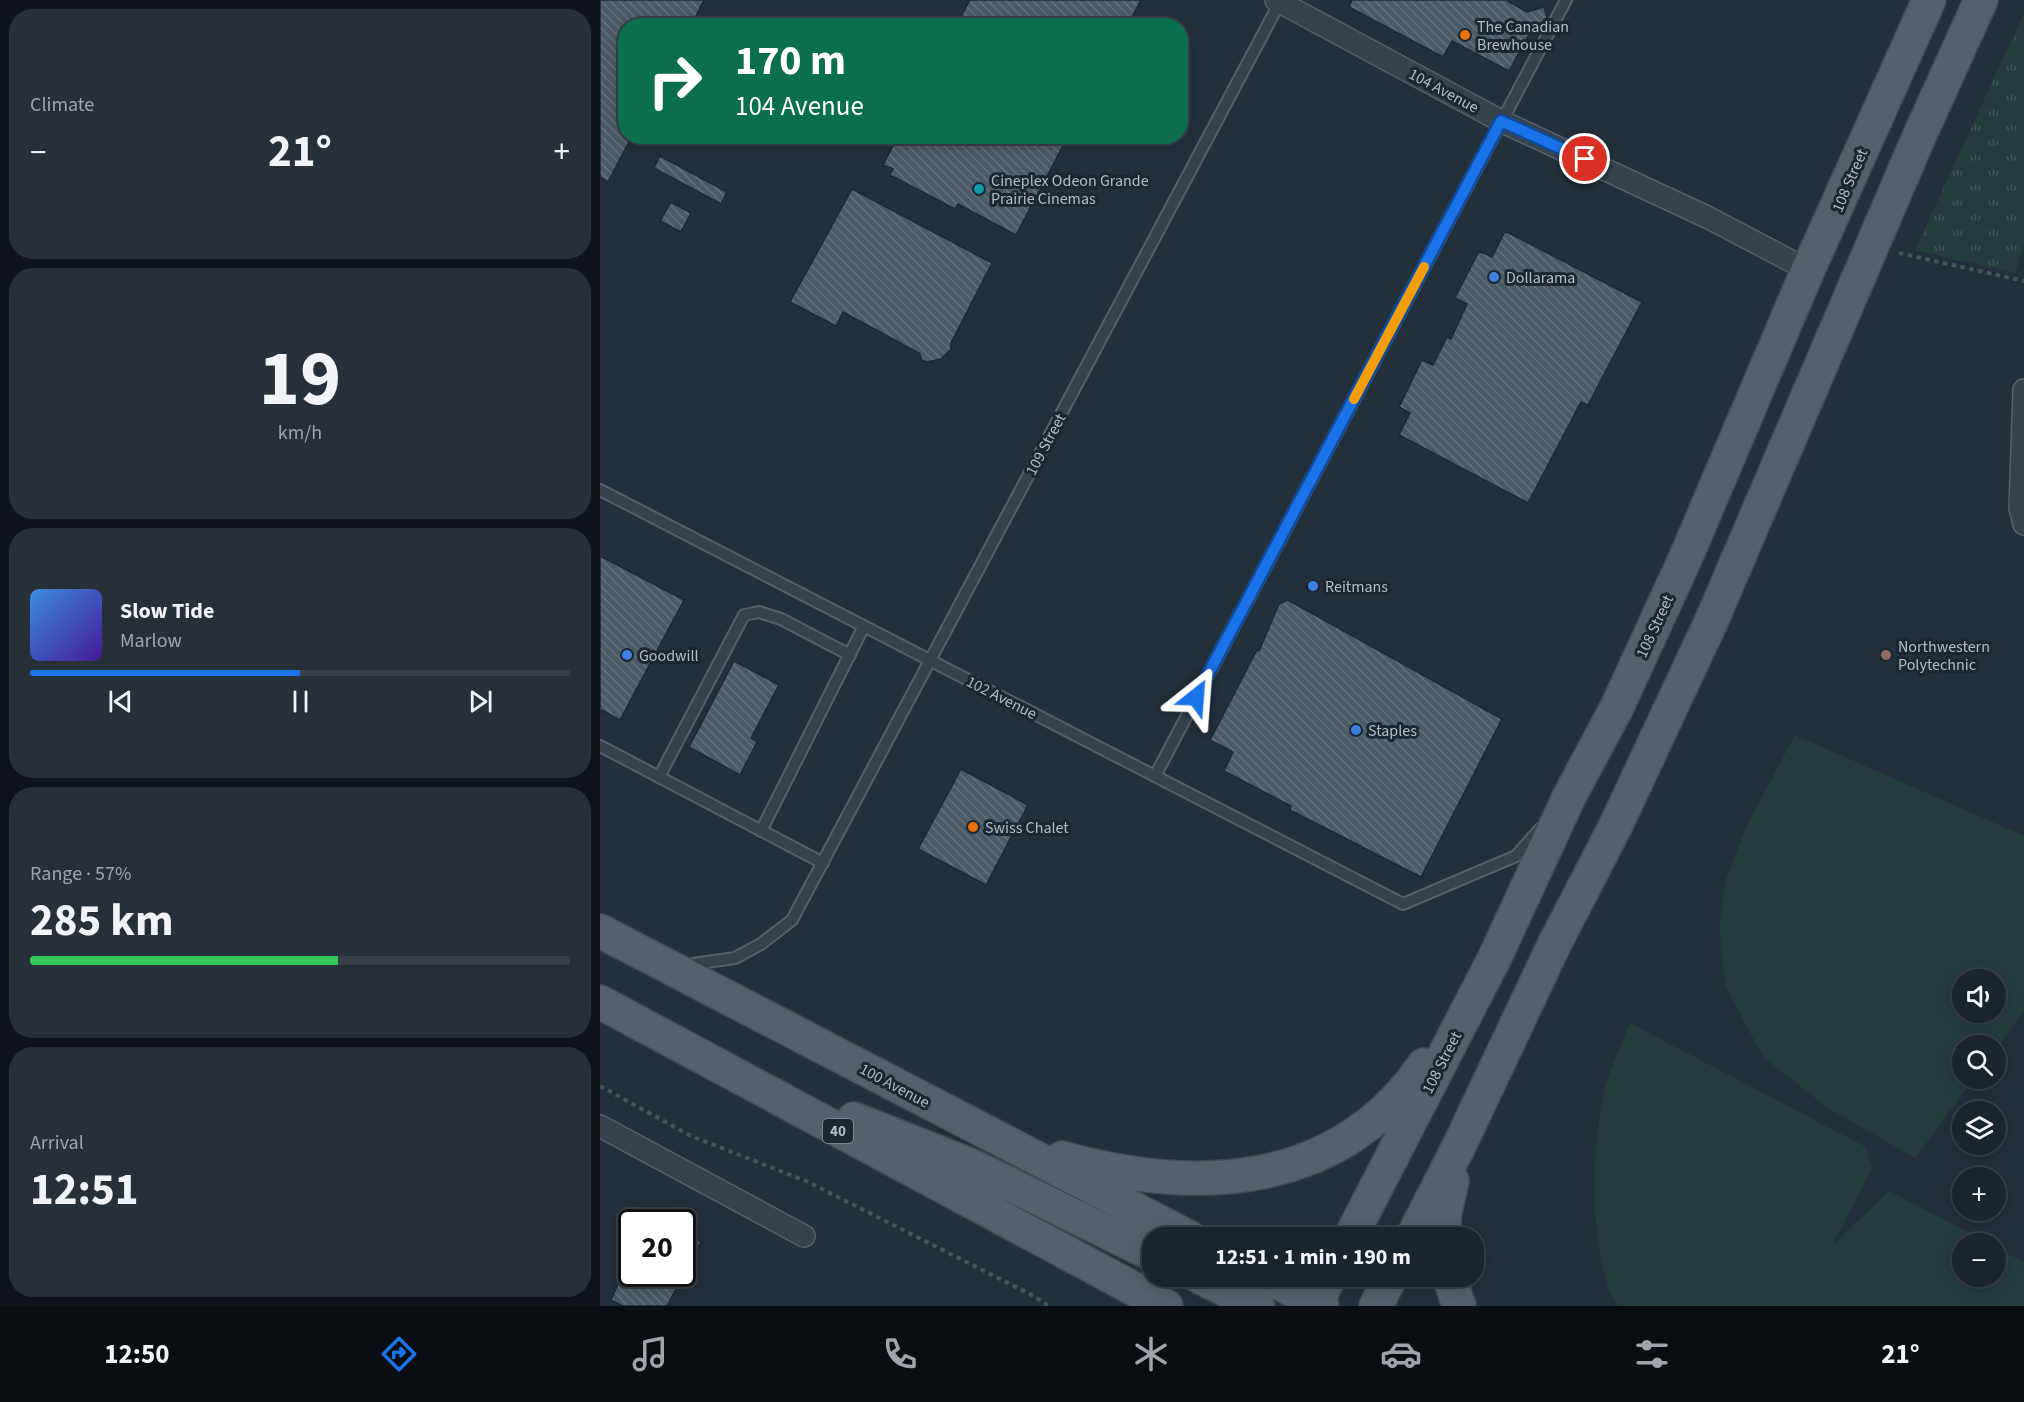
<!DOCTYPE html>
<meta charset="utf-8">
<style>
body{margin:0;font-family:"Source Sans 3",sans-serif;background:#273039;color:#f1f3f6;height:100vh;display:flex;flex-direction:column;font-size:22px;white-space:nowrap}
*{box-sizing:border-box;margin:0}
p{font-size:20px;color:#9fa4aa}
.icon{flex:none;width:33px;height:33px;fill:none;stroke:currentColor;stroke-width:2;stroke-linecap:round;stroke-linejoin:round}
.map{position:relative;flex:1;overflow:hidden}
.panel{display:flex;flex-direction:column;gap:9px;padding:9px;background:#0e1419;width:600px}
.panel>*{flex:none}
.top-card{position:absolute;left:18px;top:18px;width:570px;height:126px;border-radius:24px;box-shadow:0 3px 15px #0003,0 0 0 2px #384149;background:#0b6e4f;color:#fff;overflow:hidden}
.fabs{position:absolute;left:1352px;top:969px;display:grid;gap:12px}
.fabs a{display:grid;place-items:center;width:54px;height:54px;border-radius:50%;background:#1a242d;box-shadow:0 3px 15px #0003,0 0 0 2px #384149;font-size:30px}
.speed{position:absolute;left:18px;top:1209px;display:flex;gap:12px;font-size:30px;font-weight:700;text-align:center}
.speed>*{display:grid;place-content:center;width:78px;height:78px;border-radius:50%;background:#1a242d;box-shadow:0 3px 15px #0003,0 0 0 2px #384149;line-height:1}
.speed .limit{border:3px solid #111;border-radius:9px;background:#fff;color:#111}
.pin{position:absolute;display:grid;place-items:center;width:51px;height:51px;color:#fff;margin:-26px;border:3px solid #fff;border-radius:50%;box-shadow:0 2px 6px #0007}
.me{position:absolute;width:66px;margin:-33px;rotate:28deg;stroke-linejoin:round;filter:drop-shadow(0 0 4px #0008)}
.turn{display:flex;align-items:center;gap:21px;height:126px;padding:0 18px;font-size:27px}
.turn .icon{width:78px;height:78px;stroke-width:2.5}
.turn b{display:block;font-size:42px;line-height:51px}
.big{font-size:45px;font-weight:700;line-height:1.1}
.panel .card{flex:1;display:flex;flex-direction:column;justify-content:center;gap:9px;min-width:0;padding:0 21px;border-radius:24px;background:#273039}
.panel .dial{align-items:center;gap:0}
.dial b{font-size:78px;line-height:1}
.song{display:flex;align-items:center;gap:18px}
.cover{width:72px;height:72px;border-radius:9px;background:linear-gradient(135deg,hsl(210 70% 55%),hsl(260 70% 35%))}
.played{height:6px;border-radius:3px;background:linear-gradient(90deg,#1a73e8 50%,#384149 50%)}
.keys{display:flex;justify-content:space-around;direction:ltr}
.heat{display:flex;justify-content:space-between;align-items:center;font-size:33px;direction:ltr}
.charge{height:9px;border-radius:4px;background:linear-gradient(90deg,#34c759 57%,#384149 0)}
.trip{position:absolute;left:542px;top:1227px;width:342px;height:60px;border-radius:24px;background:#1a242d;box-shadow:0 3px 15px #0003,0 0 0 2px #384149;font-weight:700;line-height:60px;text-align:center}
.dock{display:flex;height:96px;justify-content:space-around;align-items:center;background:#0a0e12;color:#9fa4aa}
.dock .icon{width:42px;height:42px}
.dock .active{color:#1a73e8}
.dock b{font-size:27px;color:#f1f3f6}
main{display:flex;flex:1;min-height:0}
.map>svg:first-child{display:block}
.grass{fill:url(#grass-tufts)}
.pitch{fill:#243d3c;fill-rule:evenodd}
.building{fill:url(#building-back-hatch);stroke:#1d2933;stroke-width:1.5}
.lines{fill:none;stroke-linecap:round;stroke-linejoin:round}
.service-casing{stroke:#54606a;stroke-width:14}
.minor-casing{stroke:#54606a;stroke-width:24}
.primary-casing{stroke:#3f4b55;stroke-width:36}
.path{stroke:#425959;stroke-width:4;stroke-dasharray:4.5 4.5;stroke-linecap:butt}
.service{stroke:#36424c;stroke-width:10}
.minor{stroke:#36424c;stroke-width:21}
.primary{stroke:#54616c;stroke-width:33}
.route-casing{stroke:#114b97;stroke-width:15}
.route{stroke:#1a73e8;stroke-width:10}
.slow{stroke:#f59e0b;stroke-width:10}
.food-dot{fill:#e8710a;stroke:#1b2731;stroke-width:2}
.culture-dot{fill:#0f9aa8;stroke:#1b2731;stroke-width:2}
.shop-dot{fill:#3f7fe0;stroke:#1b2731;stroke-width:2}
.education-dot{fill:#8d6e63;stroke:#1b2731;stroke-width:2}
.labels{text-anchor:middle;stroke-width:6;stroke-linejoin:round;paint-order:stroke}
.shield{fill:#1b2731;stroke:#84909a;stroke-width:1.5}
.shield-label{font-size:15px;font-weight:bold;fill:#b1bdc7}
.poi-label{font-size:16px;fill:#b1bdc7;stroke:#1b2731;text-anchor:start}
.street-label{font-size:16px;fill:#b1bdc7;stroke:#1b2731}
</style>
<main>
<section class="panel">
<div class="card"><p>Climate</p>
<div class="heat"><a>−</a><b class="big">21°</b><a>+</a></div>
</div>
<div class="card dial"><b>19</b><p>km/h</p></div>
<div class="card">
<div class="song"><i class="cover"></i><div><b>Slow Tide</b><p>Marlow</p></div></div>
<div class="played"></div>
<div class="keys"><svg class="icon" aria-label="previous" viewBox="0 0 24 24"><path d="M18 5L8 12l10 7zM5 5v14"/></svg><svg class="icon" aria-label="pause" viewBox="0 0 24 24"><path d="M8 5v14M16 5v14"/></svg><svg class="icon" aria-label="next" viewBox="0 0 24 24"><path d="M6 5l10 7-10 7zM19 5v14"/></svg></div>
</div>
<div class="card"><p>Range · 57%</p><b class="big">285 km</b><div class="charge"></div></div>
<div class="card"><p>Arrival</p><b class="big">12:51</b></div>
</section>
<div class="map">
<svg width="1424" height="1306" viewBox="0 0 1424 1306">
<defs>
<pattern id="grass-tufts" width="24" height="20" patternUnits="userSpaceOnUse" patternTransform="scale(1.5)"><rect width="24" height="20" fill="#243d3c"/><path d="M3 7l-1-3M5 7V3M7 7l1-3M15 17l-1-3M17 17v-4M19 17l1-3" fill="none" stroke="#415757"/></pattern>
<pattern id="building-back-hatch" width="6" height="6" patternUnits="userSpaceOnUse" patternTransform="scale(1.5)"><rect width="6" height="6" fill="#4a5b67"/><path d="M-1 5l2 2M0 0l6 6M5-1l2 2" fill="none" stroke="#62717b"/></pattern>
</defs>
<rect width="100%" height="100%" fill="#22303c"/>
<path class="grass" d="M1424,13V244L1415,273L1315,250Z"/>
<g class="pitch">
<path d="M1195,735L1424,836V1010L1395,1050V1046H1362V1078L1374,1079L1315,1158L1228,1108L1163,1057L1126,987L1119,927L1126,880L1146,827ZM1362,980H1395V1012H1362Z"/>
<path d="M1030,1023L1266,1147L1272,1168L1232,1246L1289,1191L1389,1243L1362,1244V1276H1395V1247L1424,1262V1306H1018C1015,1300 1010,1293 1008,1286C990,1227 992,1157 1003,1097C1008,1072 1020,1047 1030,1023Z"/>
</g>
<g class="building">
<path d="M0,0H104L91,26H26V136H32L8,182L0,177Z"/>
<path d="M370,0H541L527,26H356Z"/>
<path d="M752,0H906L927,12L944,7L949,24L932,29L909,71L852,41L843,57L749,7Z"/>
<path d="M298,136H468L416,235L358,204L355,209L290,175L293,169L283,165Z"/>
<path d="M60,156L127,192L121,204L54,168Z"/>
<path d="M252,189L392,263L351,343V349L341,359L327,362L322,360L319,353L243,312L236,326L190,302Z"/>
<path d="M71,202L91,213L81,232L60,221Z"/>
<path d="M905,231L1042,302L988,405L981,402L928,503L799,435L810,413L799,407L822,360L833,365L847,337L851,339L867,304L855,298L879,251L892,257Z"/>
<path d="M0,556L84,600L20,720L2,710L0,714Z"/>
<path d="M688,600L902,719L821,877L690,810L691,806L624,771L633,752L610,740L657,650L659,651L679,604Z"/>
<path d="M134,661L179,685L151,738L157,742L140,775L89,747Z"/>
<path d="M361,769L428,805L386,885L318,849Z"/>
<path d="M82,1232L101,1242L67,1306H23L11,1300L19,1282L33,1288L41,1274H82Z"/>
</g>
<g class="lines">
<g class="service-casing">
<g id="service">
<path d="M0,490L803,904L916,856L941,828"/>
<path d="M0,746L223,863"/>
<path d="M555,776L966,0"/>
<path d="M59,777L144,615L159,612L181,619L250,655"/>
<path d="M161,831L264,626"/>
<path d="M86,965L135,958L161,944L192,920L680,2"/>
</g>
</g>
<g class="minor-casing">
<g id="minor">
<path d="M676,0L901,121L1109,218L1208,270"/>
<path d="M1424,390L1420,508L1424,524"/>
<path d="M0,1126L204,1236"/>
</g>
</g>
<g class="primary-casing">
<g id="primary">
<path d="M0,931L590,1238"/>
<path d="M0,1002L566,1306"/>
<path d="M254,1119L370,1165L552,1254"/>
<path d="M462,1158C596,1195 737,1190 824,1065"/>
<path d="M750,1238L895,957L969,797L1017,707L1085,559L1208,270L1329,0"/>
<path d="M812,1238L860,1144L954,945L1015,827L1111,622L1318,139L1381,0"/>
<path d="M845,1238L844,1217L852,1181"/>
<path d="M598,1276L658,1306"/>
<path d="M666,1276L722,1306"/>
<path d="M849,1276L859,1306"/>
<path d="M715,1306L730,1276"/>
<path d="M776,1306L791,1276"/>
</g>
</g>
<g class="path">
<path d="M1299,253L1424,281"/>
<path d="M0,1086L91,1136L206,1181L430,1294L449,1306"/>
</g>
<use href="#service" class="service"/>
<use href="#minor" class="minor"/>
<use href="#primary" class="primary"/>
</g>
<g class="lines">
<g class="route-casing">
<path id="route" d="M596,697L901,121L985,159"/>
</g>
<use href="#route" class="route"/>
<path class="slow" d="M754,399L824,267"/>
</g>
<g class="food-dot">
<circle cx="865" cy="35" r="6"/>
<circle cx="373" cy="827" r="6"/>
</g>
<circle class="culture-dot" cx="379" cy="189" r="6"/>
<g class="shop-dot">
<circle cx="894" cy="277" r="6"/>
<circle cx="713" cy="586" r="6"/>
<circle cx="27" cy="655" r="6"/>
<circle cx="756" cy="730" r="6"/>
</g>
<circle class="education-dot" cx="1286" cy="655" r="6"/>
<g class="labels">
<rect class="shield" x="223" y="1119" width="30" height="24" rx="4.5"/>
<g class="shield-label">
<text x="238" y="1136">40</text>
</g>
<g class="poi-label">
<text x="877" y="32">The Canadian<tspan x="877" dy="18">Brewhouse</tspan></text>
<text x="391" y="186">Cineplex Odeon Grande<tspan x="391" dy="18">Prairie Cinemas</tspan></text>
<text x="906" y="283">Dollarama</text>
<text x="725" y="592">Reitmans</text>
<text x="1298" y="652">Northwestern<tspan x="1298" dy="18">Polytechnic</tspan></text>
<text x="39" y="661">Goodwill</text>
<text x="768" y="736">Staples</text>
<text x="385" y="833">Swiss Chalet</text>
</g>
<g class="street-label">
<text transform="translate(844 90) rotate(28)" y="6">104 Avenue</text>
<text transform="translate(1249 180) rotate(-67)" y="6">108 Street</text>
<text transform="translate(445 444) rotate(-62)" y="6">109 Street</text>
<text transform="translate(1054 626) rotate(-65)" y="6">108 Street</text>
<text transform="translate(402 697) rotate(27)" y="6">102 Avenue</text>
<text transform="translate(841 1062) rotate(-63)" y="6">108 Street</text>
<text transform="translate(295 1085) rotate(28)" y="6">100 Avenue</text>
</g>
</g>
</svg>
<div class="fabs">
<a><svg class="icon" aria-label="sound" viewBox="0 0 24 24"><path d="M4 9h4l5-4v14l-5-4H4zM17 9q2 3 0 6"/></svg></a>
<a><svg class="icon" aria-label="search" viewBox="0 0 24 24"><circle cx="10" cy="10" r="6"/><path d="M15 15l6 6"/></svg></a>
<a><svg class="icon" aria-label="layers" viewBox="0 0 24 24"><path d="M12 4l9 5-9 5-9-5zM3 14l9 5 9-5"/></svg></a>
<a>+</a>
<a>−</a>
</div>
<div class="speed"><div class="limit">20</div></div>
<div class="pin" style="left:985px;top:159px;background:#d93025"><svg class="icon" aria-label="arrive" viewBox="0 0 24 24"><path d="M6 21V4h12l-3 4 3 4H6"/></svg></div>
<svg class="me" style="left:596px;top:697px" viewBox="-20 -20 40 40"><path d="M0-17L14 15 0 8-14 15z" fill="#1a73e8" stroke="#fff" stroke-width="4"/></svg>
<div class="trip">12:51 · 1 min · 190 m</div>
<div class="top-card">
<div class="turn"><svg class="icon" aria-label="right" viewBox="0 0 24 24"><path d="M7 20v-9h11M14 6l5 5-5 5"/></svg><div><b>170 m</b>104 Avenue</div></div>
</div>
</div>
</main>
<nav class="dock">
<b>12:50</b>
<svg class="icon active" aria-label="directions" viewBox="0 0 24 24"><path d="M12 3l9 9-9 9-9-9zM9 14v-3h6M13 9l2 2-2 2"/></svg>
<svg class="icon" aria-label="music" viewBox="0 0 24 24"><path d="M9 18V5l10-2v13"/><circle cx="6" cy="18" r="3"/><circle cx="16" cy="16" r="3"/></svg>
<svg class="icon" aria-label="phone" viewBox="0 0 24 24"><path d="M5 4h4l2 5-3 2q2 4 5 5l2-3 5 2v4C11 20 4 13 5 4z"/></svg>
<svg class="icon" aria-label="climate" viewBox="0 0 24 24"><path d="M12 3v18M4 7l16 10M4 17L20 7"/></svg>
<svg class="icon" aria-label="car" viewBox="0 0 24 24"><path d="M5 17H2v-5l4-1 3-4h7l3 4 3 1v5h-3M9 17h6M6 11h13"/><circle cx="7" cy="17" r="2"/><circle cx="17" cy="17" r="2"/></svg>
<svg class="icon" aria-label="filters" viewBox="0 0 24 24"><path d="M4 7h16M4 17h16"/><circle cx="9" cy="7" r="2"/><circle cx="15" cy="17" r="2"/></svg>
<b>21°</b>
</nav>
